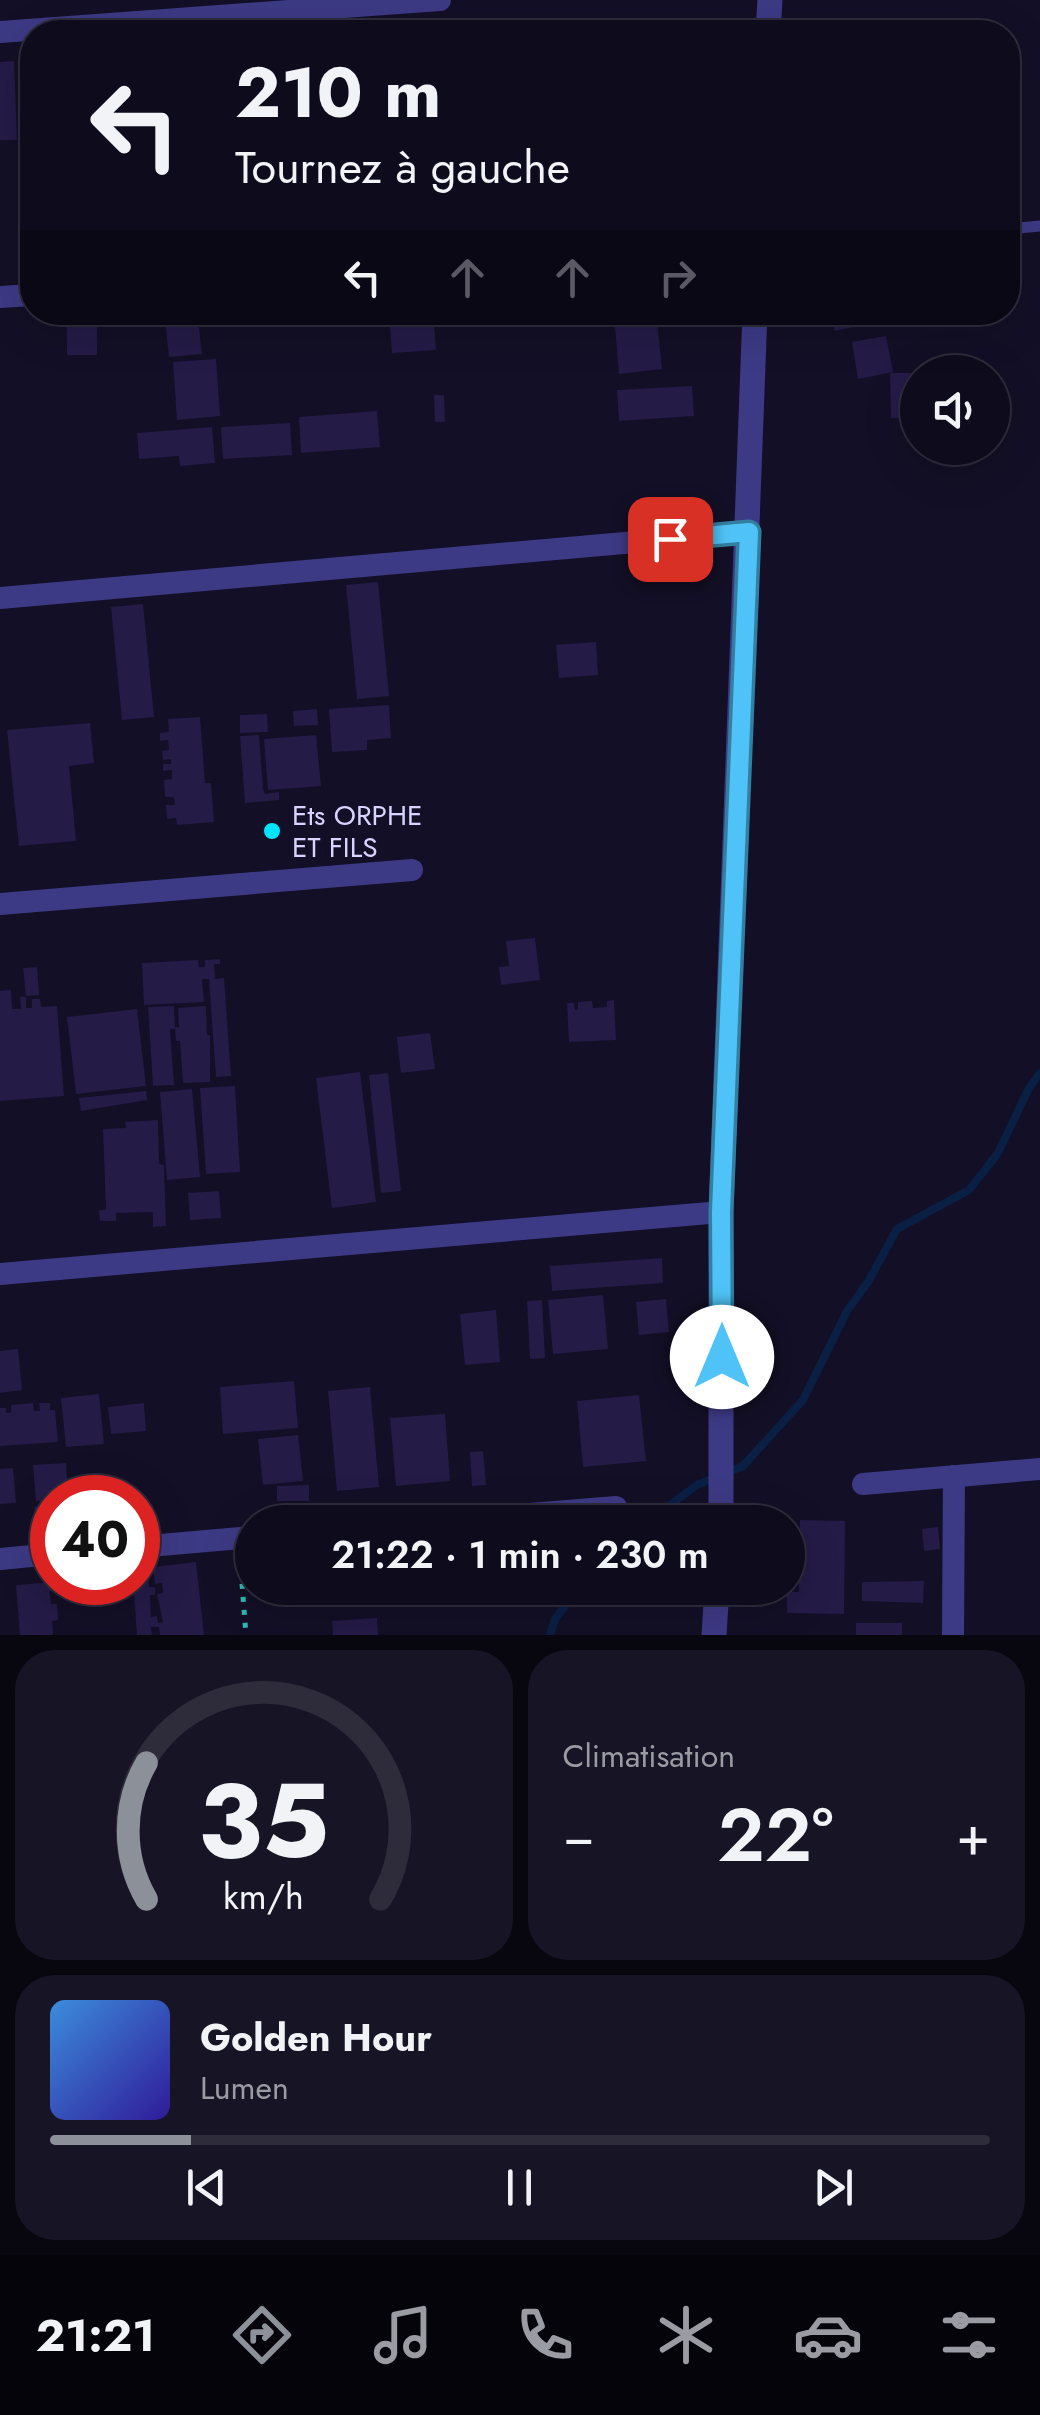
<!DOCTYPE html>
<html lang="fr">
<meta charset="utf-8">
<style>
body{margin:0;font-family:Jost,sans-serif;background:#171425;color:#f1f3f6;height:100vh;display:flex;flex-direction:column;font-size:38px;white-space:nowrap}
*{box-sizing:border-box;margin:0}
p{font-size:32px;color:#9b9ba3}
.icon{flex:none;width:55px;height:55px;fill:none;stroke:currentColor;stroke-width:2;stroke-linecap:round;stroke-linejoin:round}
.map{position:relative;height:1635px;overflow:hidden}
.drawer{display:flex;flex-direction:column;gap:15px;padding:15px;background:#08060f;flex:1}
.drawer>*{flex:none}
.guide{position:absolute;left:20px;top:20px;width:1000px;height:305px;border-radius:40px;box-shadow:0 10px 40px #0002,0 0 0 2px #2e2b3b;background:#0e0b1c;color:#f1f3f6;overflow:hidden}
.buttons{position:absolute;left:900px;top:355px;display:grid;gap:20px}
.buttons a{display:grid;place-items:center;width:110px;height:110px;border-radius:50%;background:#0e0b1c;box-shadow:0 10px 40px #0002,0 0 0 2px #2e2b3b;font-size:50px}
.speed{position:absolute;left:30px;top:1475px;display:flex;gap:20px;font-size:50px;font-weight:700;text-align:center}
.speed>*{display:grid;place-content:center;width:130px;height:130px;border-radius:50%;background:#0e0b1c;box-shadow:0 10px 40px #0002,0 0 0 2px #2e2b3b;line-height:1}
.speed .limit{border:15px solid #d22;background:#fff;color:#111}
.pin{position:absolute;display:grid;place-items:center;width:85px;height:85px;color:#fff;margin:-42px;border-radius:20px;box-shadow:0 5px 15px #0006}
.me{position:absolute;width:110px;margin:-55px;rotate:0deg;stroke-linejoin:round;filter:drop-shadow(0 0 8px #0008)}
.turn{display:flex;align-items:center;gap:35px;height:210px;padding:0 50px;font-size:45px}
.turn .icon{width:130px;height:130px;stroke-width:2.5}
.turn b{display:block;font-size:70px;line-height:85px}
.lanes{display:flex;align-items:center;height:95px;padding:0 50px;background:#0003;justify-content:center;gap:50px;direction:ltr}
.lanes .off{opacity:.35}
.big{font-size:75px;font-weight:600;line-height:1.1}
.drawer .card{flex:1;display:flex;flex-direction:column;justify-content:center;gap:15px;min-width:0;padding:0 35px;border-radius:40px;background:#171425}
.drawer .dial{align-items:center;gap:0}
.dial svg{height:260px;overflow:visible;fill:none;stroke:#2e2b3b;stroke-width:7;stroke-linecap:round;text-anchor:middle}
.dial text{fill:#f1f3f6;stroke:none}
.song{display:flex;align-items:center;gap:30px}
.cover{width:120px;height:120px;border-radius:15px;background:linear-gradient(135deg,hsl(210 70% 55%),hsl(250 70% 35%))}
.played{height:10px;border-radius:5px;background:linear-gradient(90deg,#8c9099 15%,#2e2b3b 15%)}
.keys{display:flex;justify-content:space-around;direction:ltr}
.heat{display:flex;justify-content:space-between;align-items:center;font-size:55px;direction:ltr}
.drawer .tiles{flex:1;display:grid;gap:15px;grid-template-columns:1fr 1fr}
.card:last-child{grid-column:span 2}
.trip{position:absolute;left:235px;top:1505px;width:570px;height:100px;border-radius:50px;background:#0e0b1c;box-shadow:0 10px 40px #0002,0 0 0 2px #2e2b3b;font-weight:600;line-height:100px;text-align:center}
.menu{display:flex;height:160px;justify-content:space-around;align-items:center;background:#06040b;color:#9b9ba3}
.menu .icon{width:70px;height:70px}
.menu .selected{color:#8c9099}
.menu b{font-size:45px;color:#f1f3f6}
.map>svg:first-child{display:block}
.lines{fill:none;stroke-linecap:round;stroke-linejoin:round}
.stream{stroke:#0a1f44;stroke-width:8}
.building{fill:#241b47}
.path{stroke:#2fb8b0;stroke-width:5;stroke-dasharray:5 8;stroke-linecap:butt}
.service{stroke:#3d3a85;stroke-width:11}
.minor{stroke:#3d3a85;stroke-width:22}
.tertiary{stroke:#3d3a85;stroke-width:25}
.route-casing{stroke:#337fa1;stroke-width:25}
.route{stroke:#4fc3f7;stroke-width:18}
.poi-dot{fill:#00e5ff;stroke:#130f26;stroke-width:4}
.labels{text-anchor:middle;stroke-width:10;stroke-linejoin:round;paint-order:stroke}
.poi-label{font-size:28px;fill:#d9d4ff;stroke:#130f26;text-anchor:start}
</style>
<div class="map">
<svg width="1040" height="1635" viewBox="0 0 1040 1635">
<rect width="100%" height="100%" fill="#130f26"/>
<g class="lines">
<g class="stream">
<path d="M647,1522L697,1485L743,1466L803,1400L847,1311L868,1282L897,1229L969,1190L998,1153L1029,1088L1040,1073"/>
<path d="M550,1635L555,1619L579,1588"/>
</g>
</g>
<g class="building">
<path d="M14,61L17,140H0V62Z"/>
<path d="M164,312H197L202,354L169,357Z"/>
<path d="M389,312H433L436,350L392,353Z"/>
<path d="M642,312H656L662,369L619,374L614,315Z"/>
<path d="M831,312H874L876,322L835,331Z"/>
<rect x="67" y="315" width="30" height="40"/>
<path d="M886,336L893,372L858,379L852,342Z"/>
<path d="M216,359L220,416L177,420L173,362Z"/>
<path d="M890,373H918V418H891Z"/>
<path d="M692,386L694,416L619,421L617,390Z"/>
<path d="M434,395H444L445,422H435Z"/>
<path d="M377,411L380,447L301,453L299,417Z"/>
<path d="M290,423L292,455L223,459L221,427Z"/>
<path d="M212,427L215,463L180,466L179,456L139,459L137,433Z"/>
<path d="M378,582L389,696L357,699L346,585Z"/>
<path d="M143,604L154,717L122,720L111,607Z"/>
<path d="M596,642L598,675L559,678L556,645Z"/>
<path d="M389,705L391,738L367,740V750L332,752L329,709Z"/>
<path d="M317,709L318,725L294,726L293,711Z"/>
<path d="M267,714L268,732L240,733V715Z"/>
<path d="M200,717L205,783H211L214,822L177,825L176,818L167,819L166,805H175L174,797H165L164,780L172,779V770L163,771V764H171V759L163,760L162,751L169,750L168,740L160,741V733L169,732L168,719Z"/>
<path d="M90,723L94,763L69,766L76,841L19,846L7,730Z"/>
<path d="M259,735L263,789L265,794L279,792V800L245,803L240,736Z"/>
<path d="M316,735L321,786L268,790L264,739Z"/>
<path d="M535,938L540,980L501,985L499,967L509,966L506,941Z"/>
<path d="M220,959V964H214L215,979L224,978L231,1076L216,1077L209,979H202L204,1002L144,1005L142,963L198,960L199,967H205V960Z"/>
<path d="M37,967L39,995L26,996L23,968Z"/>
<path d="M11,990L12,1009H21L20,997H26V1008H32V999H40L41,1007L57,1006L64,1096L0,1101V991Z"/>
<path d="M614,1000L616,1040L569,1042L567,1003H574L575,1010H578V1002L592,1001L593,1008L607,1007V1001Z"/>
<path d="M174,1006L175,1029H170L174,1085L153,1086L148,1007Z"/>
<path d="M206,1006L207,1035H210V1082L183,1083L180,1041H176L175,1027H179L178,1008Z"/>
<path d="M137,1009L146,1086L76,1094L67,1017Z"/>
<path d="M430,1033L435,1069L401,1073L397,1037Z"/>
<path d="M360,1072L376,1202L332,1208L316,1078Z"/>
<path d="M388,1073L401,1191L381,1193L369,1075Z"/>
<path d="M235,1086L240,1172L206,1174L200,1088Z"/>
<path d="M192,1089L200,1177L167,1180L160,1092Z"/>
<path d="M146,1091L147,1100L81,1111L79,1098Z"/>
<path d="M158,1120L159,1164L164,1165L166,1226L153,1227V1212L116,1213V1221H100L99,1210H106L103,1129L126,1128L125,1122Z"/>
<path d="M219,1191L221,1218L190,1220L188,1193Z"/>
<path d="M662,1258L663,1283L552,1291L550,1266Z"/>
<path d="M603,1295L608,1349L553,1354L548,1300Z"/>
<path d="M666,1299L669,1332L639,1335L636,1302Z"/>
<path d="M542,1300L545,1358L530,1359L527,1301Z"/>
<path d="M496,1310L500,1362L465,1365L460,1314Z"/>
<path d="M18,1349L22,1390L0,1393V1351Z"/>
<path d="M294,1381L298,1428L223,1434L220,1387Z"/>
<path d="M370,1387L379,1487L337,1491L328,1391Z"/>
<path d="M99,1394L104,1444L66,1447L61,1398Z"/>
<path d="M639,1395L646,1461L583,1467L577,1401Z"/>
<path d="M33,1403L34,1411H40L39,1403H50V1410H55L58,1442L0,1446V1408H6V1413H11V1405Z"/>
<path d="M144,1403L146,1431L111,1434L108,1407Z"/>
<path d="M445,1414L450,1481L396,1486L390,1418Z"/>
<path d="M298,1435L303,1481L263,1485L258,1439Z"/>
<path d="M483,1451L486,1485L472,1486L470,1452Z"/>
<path d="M66,1463L68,1498L36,1501L33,1465Z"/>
<path d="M13,1468L16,1503L0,1504V1469Z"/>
<path d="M309,1485V1501H277V1486Z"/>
<path d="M52,1505V1521L36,1523L34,1507Z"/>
<path d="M800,1520L845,1521L844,1614L787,1613V1592H799V1574H803V1560H799Z"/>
<path d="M938,1527L940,1549L924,1551L922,1529Z"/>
<path d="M196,1562L204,1635H160L159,1627H151L152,1635H137L133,1582H138V1576L148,1575L149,1587H155V1595H150L151,1617L157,1616L158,1623L163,1622L157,1594L163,1593L162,1583L155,1584L153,1567Z"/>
<path d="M924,1581L923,1603L862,1601V1582Z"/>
<path d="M55,1582V1590L49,1591L51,1604H57L58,1620L52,1621L53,1635H20L16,1585Z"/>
<path d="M377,1618L378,1635H333L332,1621Z"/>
<rect x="856" y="1623" width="46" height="12"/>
</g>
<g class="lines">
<path class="path" d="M240,1558L246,1635"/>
<path class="service" d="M1008,229L1040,226"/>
<g class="minor">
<path d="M0,32L440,0"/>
<path d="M0,297L32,295"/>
<path d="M0,598L749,532"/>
<path d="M0,904L412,870"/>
<path d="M0,1274L721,1212"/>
<path d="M863,1484L1040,1469"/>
<path d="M431,1522L616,1507"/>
<path d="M138,1547L252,1537"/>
<path d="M0,1559L52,1554"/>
<path d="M953,1635L954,1476"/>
</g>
<g class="tertiary">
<path d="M768,32L770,0"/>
<path d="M721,1522V1212L755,312"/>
<path d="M714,1635L717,1588"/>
</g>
</g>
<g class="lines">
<g class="route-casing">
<path id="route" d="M670,539L749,532L721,1212L722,1357"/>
</g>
<use href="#route" class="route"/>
</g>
<circle class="poi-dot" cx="272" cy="831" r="10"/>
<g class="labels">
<g class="poi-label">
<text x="292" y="825">Ets ORPHE<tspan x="292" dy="32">ET FILS</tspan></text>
</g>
</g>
</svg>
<div class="buttons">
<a><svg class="icon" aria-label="sound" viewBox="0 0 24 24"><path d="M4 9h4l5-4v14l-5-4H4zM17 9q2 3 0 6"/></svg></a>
</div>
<div class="speed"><div class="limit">40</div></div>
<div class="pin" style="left:670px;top:539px;background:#d93025"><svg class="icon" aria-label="arrive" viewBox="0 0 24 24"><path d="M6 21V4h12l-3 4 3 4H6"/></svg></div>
<svg class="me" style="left:722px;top:1357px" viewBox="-20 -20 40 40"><circle r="19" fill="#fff"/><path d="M0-13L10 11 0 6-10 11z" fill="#4fc3f7"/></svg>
<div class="trip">21:22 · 1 min · 230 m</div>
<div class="guide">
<div class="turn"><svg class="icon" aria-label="left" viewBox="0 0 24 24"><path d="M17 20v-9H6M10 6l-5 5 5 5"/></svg><div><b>210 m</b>Tournez à gauche</div></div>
<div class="lanes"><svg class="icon" aria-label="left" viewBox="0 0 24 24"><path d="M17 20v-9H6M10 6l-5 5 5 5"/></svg><svg class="icon off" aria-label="ahead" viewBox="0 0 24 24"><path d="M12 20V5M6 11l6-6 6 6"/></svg><svg class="icon off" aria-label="ahead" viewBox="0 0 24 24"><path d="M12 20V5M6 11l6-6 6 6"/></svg><svg class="icon off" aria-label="right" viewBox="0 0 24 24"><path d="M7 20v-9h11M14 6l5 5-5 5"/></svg></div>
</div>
</div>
<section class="drawer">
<div class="tiles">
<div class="card dial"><svg viewBox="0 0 100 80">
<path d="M14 69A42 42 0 1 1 86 69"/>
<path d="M14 69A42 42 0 0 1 14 27" stroke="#8c9099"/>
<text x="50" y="56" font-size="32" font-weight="700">35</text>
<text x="50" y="72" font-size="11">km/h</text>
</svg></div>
<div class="card"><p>Climatisation</p>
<div class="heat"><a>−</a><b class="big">22°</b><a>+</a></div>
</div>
<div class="card">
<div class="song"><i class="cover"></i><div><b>Golden Hour</b><p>Lumen</p></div></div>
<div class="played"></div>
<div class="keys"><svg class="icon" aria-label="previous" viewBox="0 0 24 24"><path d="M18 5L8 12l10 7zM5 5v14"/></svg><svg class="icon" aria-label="pause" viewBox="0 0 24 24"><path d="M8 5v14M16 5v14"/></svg><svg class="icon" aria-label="next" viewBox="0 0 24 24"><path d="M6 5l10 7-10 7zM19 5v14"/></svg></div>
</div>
</div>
</section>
<nav class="menu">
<b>21:21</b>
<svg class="icon selected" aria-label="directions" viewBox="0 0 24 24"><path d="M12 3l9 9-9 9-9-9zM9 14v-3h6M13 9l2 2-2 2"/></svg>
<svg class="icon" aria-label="music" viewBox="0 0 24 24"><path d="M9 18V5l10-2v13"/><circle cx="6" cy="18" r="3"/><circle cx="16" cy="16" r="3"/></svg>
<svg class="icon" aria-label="phone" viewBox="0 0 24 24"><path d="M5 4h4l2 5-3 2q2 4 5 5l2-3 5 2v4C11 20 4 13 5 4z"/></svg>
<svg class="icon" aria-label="climate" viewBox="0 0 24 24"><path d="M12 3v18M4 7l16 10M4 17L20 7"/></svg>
<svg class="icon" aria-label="car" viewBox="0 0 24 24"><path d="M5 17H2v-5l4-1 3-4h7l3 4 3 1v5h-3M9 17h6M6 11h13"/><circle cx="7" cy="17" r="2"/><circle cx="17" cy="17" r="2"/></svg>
<svg class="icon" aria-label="filters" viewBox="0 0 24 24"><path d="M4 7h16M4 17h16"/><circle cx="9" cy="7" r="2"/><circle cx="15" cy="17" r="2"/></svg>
</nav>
